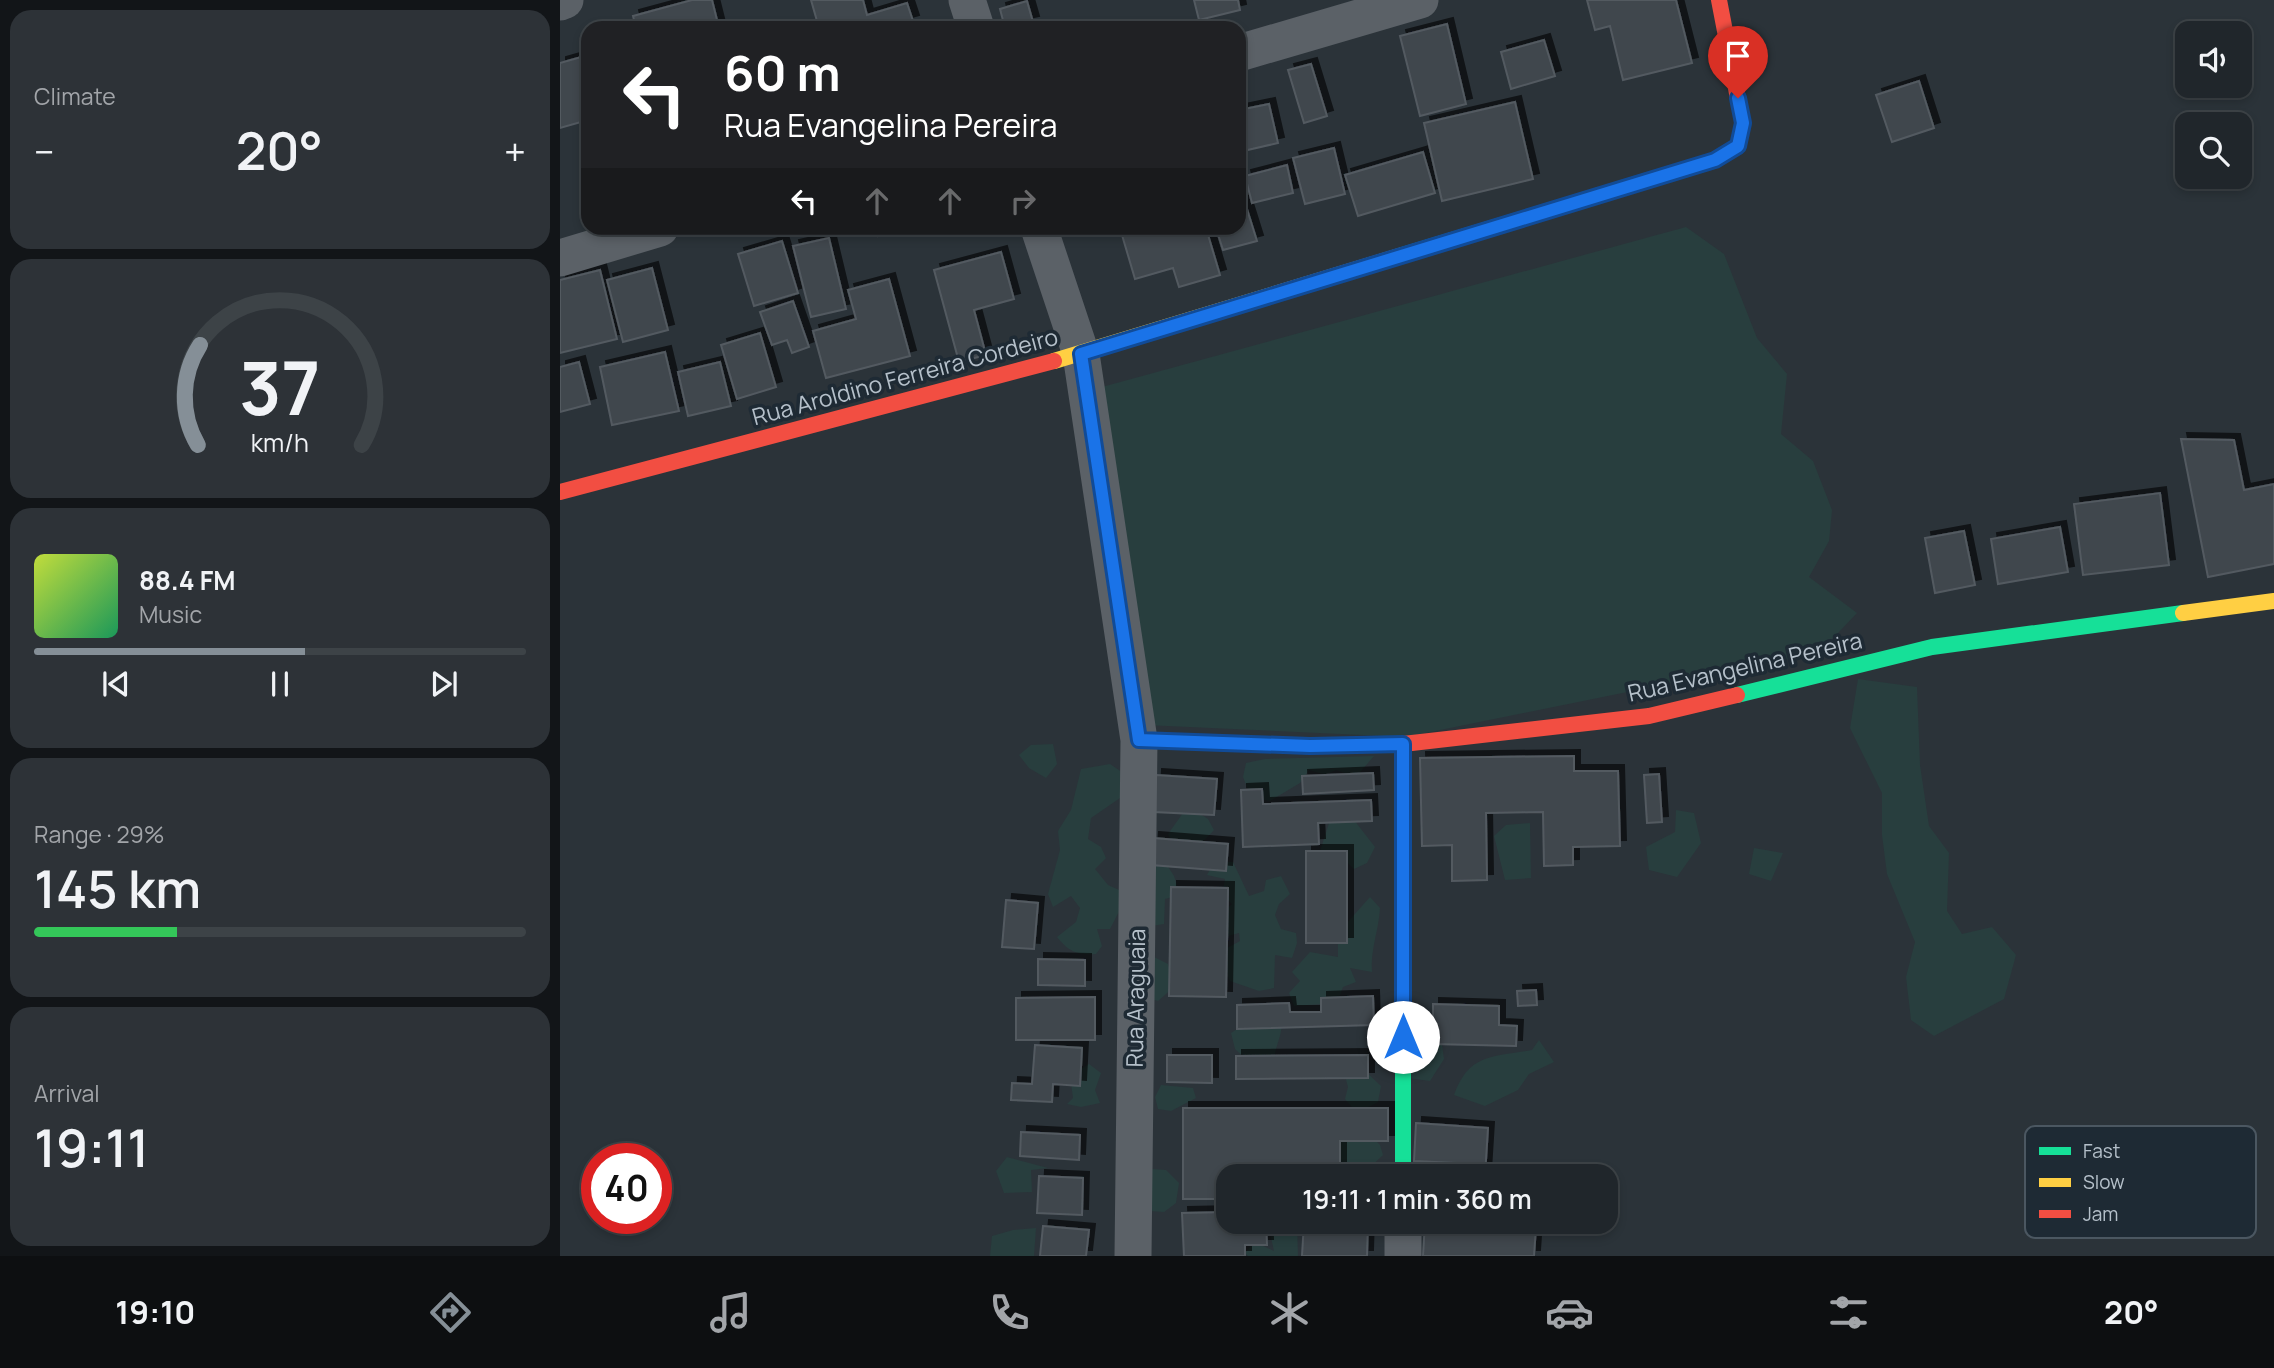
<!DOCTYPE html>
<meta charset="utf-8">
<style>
body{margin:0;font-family:Manrope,sans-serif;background:#2d3237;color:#f1f3f6;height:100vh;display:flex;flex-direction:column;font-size:26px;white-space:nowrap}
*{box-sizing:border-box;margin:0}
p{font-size:23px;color:#a2a5a9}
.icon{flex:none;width:38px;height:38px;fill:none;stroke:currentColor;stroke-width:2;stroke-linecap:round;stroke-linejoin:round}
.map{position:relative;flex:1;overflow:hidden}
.panel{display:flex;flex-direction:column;gap:10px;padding:10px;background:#121518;width:560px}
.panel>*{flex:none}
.hud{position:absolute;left:21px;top:21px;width:665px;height:214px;border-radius:21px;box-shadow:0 4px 10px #0003,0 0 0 2px #3d4347;background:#202124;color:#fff;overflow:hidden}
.controls{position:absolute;left:1615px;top:21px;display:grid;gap:14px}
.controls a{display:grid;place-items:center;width:77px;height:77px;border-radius:14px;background:#20262b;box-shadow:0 4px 10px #0003,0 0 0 2px #3d4347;font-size:35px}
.speed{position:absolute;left:21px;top:1143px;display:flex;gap:14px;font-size:35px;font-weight:700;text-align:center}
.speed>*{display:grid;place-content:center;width:91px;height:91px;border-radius:50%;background:#20262b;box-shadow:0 4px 10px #0003,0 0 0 2px #3d4347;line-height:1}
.speed .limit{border:10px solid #d22;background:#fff;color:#111}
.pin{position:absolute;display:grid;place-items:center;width:60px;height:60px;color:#fff;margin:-72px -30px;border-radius:50% 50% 50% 0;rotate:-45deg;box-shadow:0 0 7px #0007}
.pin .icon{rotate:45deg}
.me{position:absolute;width:77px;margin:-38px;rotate:0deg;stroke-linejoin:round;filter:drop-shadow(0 0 5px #0008)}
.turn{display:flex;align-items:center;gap:24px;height:147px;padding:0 28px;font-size:32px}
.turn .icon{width:91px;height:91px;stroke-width:2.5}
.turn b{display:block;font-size:49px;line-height:60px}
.lanes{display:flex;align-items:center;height:66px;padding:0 28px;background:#0003;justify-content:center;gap:35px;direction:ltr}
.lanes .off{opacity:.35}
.big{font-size:52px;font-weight:600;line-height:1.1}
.panel .tile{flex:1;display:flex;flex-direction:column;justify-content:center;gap:10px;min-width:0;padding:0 24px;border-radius:21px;background:#2d3237}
.panel .dial{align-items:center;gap:0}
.dial svg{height:182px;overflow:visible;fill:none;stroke:#3d4347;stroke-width:7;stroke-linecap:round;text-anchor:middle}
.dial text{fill:#f1f3f6;stroke:none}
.song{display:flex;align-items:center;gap:21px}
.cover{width:84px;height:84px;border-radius:10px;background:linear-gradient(135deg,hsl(70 70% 55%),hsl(150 70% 35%))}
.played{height:7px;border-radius:4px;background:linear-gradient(90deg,#858f97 55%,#3d4347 55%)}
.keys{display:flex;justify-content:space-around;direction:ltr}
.heat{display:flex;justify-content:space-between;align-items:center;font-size:38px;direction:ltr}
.charge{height:10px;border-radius:5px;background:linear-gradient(90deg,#34c759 29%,#3d4347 0)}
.trip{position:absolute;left:656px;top:1164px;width:402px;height:70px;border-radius:21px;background:#20262b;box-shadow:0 4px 10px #0003,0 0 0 2px #3d4347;font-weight:600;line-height:70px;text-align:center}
.menu{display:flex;height:112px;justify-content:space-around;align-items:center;background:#0d0f11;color:#a2a5a9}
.menu .icon{width:49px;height:49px}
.menu .selected{color:#858f97}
.menu b{font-size:32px;color:#f1f3f6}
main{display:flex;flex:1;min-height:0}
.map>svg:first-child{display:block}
.green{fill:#283e3e}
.building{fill:#40474d;stroke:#535a61;stroke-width:2;filter:url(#shadow)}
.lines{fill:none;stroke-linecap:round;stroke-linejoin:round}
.street{stroke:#5b6167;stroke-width:37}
.fast{stroke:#16e098;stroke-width:16}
.slow{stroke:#ffcf43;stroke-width:16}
.jam{stroke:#f24e42;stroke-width:16}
.route-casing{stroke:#114b97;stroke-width:18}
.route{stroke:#1a73e8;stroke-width:12}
.labels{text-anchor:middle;stroke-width:7;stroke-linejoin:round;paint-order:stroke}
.street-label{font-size:23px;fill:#b5c0ca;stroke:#1e2a34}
.key{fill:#1e2a34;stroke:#4b5761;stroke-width:2}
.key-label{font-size:19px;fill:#b5c0ca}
</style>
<main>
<section class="panel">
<div class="tile"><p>Climate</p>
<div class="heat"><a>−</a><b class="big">20°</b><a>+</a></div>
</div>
<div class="tile dial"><svg viewBox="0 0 100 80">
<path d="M14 69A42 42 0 1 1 86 69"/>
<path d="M14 69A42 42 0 0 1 15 25" stroke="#858f97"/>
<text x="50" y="56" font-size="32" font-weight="700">37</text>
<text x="50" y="72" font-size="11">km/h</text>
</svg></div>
<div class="tile">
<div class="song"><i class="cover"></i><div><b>88.4 FM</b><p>Music</p></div></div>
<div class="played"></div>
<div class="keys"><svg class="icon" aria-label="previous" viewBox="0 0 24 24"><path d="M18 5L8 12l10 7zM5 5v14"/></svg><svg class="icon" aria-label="pause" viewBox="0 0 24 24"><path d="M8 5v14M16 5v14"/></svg><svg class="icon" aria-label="next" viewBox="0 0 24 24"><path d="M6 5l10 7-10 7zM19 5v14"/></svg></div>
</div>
<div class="tile"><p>Range · 29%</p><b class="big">145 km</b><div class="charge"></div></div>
<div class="tile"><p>Arrival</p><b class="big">19:11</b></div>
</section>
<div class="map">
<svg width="1714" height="1256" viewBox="0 0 1714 1256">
<defs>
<filter id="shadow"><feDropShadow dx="6" dy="-6" stdDeviation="0" flood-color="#0009"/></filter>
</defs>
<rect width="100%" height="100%" fill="#2b3339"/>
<g class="green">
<path d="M1126,227L1164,254L1197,338L1227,374L1221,434L1253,461L1272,510L1269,541L1249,577L1297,613L1259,653L846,737L585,725L581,629L560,527L542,387Z"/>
<path d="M1298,679L1357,687L1360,765L1369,826L1389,853L1387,911L1402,934L1432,927L1456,955L1444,999L1374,1036L1351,1020L1346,977L1355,942L1327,874L1322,835V793L1290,728Z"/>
<path d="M493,744L497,764L486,778L469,768L459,755L471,745Z"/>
<path d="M814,756L796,777L776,770L766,775L749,770L740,783L710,801L691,797L683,777L686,763L705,759Z"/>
<path d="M550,764L569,777L560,798L531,818L528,839L541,847L546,858L535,869L548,885L568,894L550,929H537L542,946L536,954C517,955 509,952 497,937L516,922L520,908L511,896L493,907L488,894L500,850L498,831L511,810L521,769Z"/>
<path d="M628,806L648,819L654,830L637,848L614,845L608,834Z"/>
<path d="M1116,810L1134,813L1141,843L1117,877L1089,870L1086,847L1115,832Z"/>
<path d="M790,815L815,847L807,863L794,869L779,854L760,851L771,817Z"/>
<path d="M970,823L971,878L945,880L934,836L946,825Z"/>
<path d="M1194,848L1223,853L1211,881L1189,874Z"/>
<path d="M605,862L614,876L620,895L605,899L604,924L586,927L582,873Z"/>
<path d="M654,862H673L689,896L704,891L706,880L721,876L730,894L719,904L715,915L721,929L736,933L737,943L732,958L715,955L714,988L699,991L670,981L663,965L667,948L680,941L679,933L661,938L660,914L672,904L662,895L665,879L647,875Z"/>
<path d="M810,897L820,908C819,929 810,951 812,972L790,968L796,982L783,987L777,1003L734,1006L729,993L740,981L732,972L750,952L778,957V933Z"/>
<path d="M592,956L608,964L615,986L598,1001L587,998Z"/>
<path d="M721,1017C724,1033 716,1043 714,1059L690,1063L675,1049L671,1033L694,1018Z"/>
<path d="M880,1030L884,1059L870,1081L848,1078L855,1033Z"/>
<path d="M979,1040L994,1062L969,1074L958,1090L925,1106L894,1095C909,1053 933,1057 972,1050Z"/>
<path d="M529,1064L541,1073L535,1090L540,1103L521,1107L507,1104L513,1098L510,1076Z"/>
<path d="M803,1069L821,1086L818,1102L797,1113L785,1099L788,1087L784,1072Z"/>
<path d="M601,1085L633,1088L636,1098L611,1111L598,1109L595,1097Z"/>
<path d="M812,1137L820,1145L823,1155L807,1170L805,1176H785L775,1166L780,1141Z"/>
<path d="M447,1157L488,1168L471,1170L472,1192L444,1193L436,1171Z"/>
<path d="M854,1161L896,1163L904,1176H859Z"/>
<path d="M592,1169L606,1170L619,1183L616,1203L604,1212L590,1211Z"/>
<path d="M711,1222H737L738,1256H688L685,1253L694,1242L714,1251L708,1224Z"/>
<path d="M476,1228L474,1256H430L432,1236L453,1230Z"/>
</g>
<g class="building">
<path d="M132,0H152L159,28H76L73,16Z"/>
<path d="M251,0H303L307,15L347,3L353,21L328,28H259Z"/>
<path d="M634,0H678L680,10L639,20Z"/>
<path d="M1027,0H1116L1132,63L1063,80L1050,26L1035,30Z"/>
<path d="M467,1L473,22L445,28L440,9Z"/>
<path d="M887,24L906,104L860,116L840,36Z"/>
<path d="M984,40L995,76L951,89L941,52Z"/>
<path d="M28,55V120L0,128V63Z"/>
<path d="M751,64L767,116L744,123L728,70Z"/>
<path d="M1359,81L1374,128L1332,142L1316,95Z"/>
<path d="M955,102L973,179L882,201L864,123Z"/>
<path d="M709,104L718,143L679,152V110Z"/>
<path d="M774,148L785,194L745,204L733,158Z"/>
<path d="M863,152L875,193L798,216L785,175Z"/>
<path d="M727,165L733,193L692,203L685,176Z"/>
<path d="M681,190L697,241L663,250L656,228H679Z"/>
<path d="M316,228H349L318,236Z"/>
<path d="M589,228H646L660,275L619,287L613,268L575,279L562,235Z"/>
<path d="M269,238L286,309L251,317L233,246Z"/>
<path d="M222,241L238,293L194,306L178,254Z"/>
<path d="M441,252L454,299L414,310L426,355L399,362L374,270Z"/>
<path d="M92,268L108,330L63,342L47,280Z"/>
<path d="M40,270L57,339L0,353V280Z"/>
<path d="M329,279L350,356L266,378L253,331L296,319L288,290Z"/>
<path d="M233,301L249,347L232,353L227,340L212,345L200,312Z"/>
<path d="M200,333L216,387L177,399L161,345Z"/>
<path d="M105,352L119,411L52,425L40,367Z"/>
<path d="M19,362L30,404L0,412V367Z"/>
<path d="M160,362L171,406L128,416L118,372Z"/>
<path d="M1621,439L1674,440L1684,490L1714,484V564L1648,577Z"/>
<path d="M1600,493L1609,565L1523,575L1514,504Z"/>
<path d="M1500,527L1508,572L1438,584L1431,539Z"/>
<path d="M1404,531L1415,585L1375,593L1365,538Z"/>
<path d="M1014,756V771H1058L1060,846L1013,847V865L984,866L983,812L926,813L927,880L892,881V845L862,846L860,758Z"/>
<path d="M813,773L814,790L743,794L742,776Z"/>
<path d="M1099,774L1102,822L1087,823L1084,775Z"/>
<path d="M596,775L657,779L654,815L594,812Z"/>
<path d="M702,789L703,804L811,800L812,821L758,823L759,844L683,847L681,790Z"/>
<path d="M593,838L668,844L666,871L591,865Z"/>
<rect x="746" y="851" width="41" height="92"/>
<path d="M611,887L668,888L666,997L609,996Z"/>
<path d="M446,900L478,903L474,949L442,947Z"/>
<path d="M478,959L525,960V986L478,985Z"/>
<path d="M976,990L977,1005L958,1006L957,991Z"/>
<path d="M813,996L814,1025L677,1029V1005L729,1003L730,1012H761V998Z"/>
<path d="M535,997V1040H456V998Z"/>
<path d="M873,1004L939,1006V1025L957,1026L956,1046L873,1044Z"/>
<path d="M475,1045L522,1048L520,1086L493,1084L492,1102L451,1100L452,1083L472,1084Z"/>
<path d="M607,1055H652V1083L607,1082Z"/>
<path d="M808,1055V1078L676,1079V1056Z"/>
<path d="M623,1108H828V1141H780V1176H668L667,1199H623Z"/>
<path d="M856,1123L928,1128L925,1176H895L896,1163L854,1161Z"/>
<path d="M461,1132L520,1135L519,1160L460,1156Z"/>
<path d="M479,1176L523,1178L522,1215L477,1213Z"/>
<path d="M668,1212V1222H706L707,1245H685V1256H624L622,1213Z"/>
<path d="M744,1222H808L807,1256H742Z"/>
<path d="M865,1222L976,1227L974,1256H863Z"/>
<path d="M483,1226L529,1230L526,1256H480Z"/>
</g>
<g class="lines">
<g class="street">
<path d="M407,0L416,28"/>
<path d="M0,2L5,0"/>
<path d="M679,53L860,0"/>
<path d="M479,228L521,354L579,740L573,1256"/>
<path d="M0,258L100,228"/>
<path d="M843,1256V1222"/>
</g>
<g class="fast">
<path d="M843,255L1155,160L1178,146L1183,123L1180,109"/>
<path d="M1177,695L1372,647L1623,613"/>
<path d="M843,744V1176"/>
</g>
<g class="slow">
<path d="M494,361L843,255"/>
<path d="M1623,613L1714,601"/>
</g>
<g class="jam">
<path d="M1159,0L1180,109"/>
<path d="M0,492L494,361"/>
<path d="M579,740L750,746L843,744L1089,716L1177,695"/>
</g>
</g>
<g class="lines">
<g class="route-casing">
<path id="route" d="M843,1037V744L750,746L579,740L521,354L1155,160L1178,146L1183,123L1178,98"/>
</g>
<use href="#route" class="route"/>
</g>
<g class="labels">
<g class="street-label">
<text transform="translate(345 377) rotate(-15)" y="8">Rua Aroldino Ferreira Cordeiro</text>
<text transform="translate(1185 667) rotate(-13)" y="8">Rua Evangelina Pereira</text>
<text transform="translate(576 998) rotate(-89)" y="8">Rua Araguaia</text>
</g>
</g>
<rect x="1465" y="1126" width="231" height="112" rx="10" class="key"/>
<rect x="1479" y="1147" width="32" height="8" fill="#16e098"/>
<rect x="1479" y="1178" width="32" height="9" fill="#ffcf43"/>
<rect x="1479" y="1210" width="32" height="8" fill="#f24e42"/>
<g class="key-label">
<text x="1523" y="1158">Fast</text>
<text x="1523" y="1189">Slow</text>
<text x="1523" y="1221">Jam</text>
</g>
</svg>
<div class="controls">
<a><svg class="icon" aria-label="sound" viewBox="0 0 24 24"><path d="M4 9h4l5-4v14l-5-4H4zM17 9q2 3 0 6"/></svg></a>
<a><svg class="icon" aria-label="search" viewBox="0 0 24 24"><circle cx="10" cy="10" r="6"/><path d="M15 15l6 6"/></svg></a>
</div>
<div class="speed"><div class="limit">40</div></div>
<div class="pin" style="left:1178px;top:98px;background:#d93025"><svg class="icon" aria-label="arrive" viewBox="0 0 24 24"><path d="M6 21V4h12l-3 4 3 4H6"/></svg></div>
<svg class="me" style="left:843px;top:1037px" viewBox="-20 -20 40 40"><circle r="19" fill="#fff"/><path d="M0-13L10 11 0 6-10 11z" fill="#1a73e8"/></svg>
<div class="trip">19:11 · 1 min · 360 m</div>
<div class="hud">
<div class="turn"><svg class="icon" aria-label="left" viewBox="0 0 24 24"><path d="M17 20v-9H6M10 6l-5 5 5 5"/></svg><div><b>60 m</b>Rua Evangelina Pereira</div></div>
<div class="lanes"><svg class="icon" aria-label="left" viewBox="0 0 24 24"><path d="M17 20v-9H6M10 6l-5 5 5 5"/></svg><svg class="icon off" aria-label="ahead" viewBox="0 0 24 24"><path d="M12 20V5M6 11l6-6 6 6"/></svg><svg class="icon off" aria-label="ahead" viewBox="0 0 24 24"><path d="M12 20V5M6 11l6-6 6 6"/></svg><svg class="icon off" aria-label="right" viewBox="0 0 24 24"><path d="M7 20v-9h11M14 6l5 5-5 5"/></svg></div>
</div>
</div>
</main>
<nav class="menu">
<b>19:10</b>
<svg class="icon selected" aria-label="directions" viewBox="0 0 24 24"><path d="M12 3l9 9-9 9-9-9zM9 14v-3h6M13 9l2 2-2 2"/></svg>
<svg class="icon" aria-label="music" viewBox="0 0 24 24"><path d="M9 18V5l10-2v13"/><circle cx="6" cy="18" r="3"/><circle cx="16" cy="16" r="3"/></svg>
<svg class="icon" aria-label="phone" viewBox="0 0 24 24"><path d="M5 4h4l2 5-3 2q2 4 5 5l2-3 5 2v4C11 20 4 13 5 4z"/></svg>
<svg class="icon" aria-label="climate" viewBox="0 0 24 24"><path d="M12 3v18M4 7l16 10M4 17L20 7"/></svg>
<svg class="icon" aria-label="car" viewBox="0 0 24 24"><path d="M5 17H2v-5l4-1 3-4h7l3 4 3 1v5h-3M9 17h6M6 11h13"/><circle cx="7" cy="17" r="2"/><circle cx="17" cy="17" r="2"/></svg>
<svg class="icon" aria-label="filters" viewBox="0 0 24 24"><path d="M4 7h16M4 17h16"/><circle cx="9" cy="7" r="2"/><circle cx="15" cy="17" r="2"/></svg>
<b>20°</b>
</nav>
